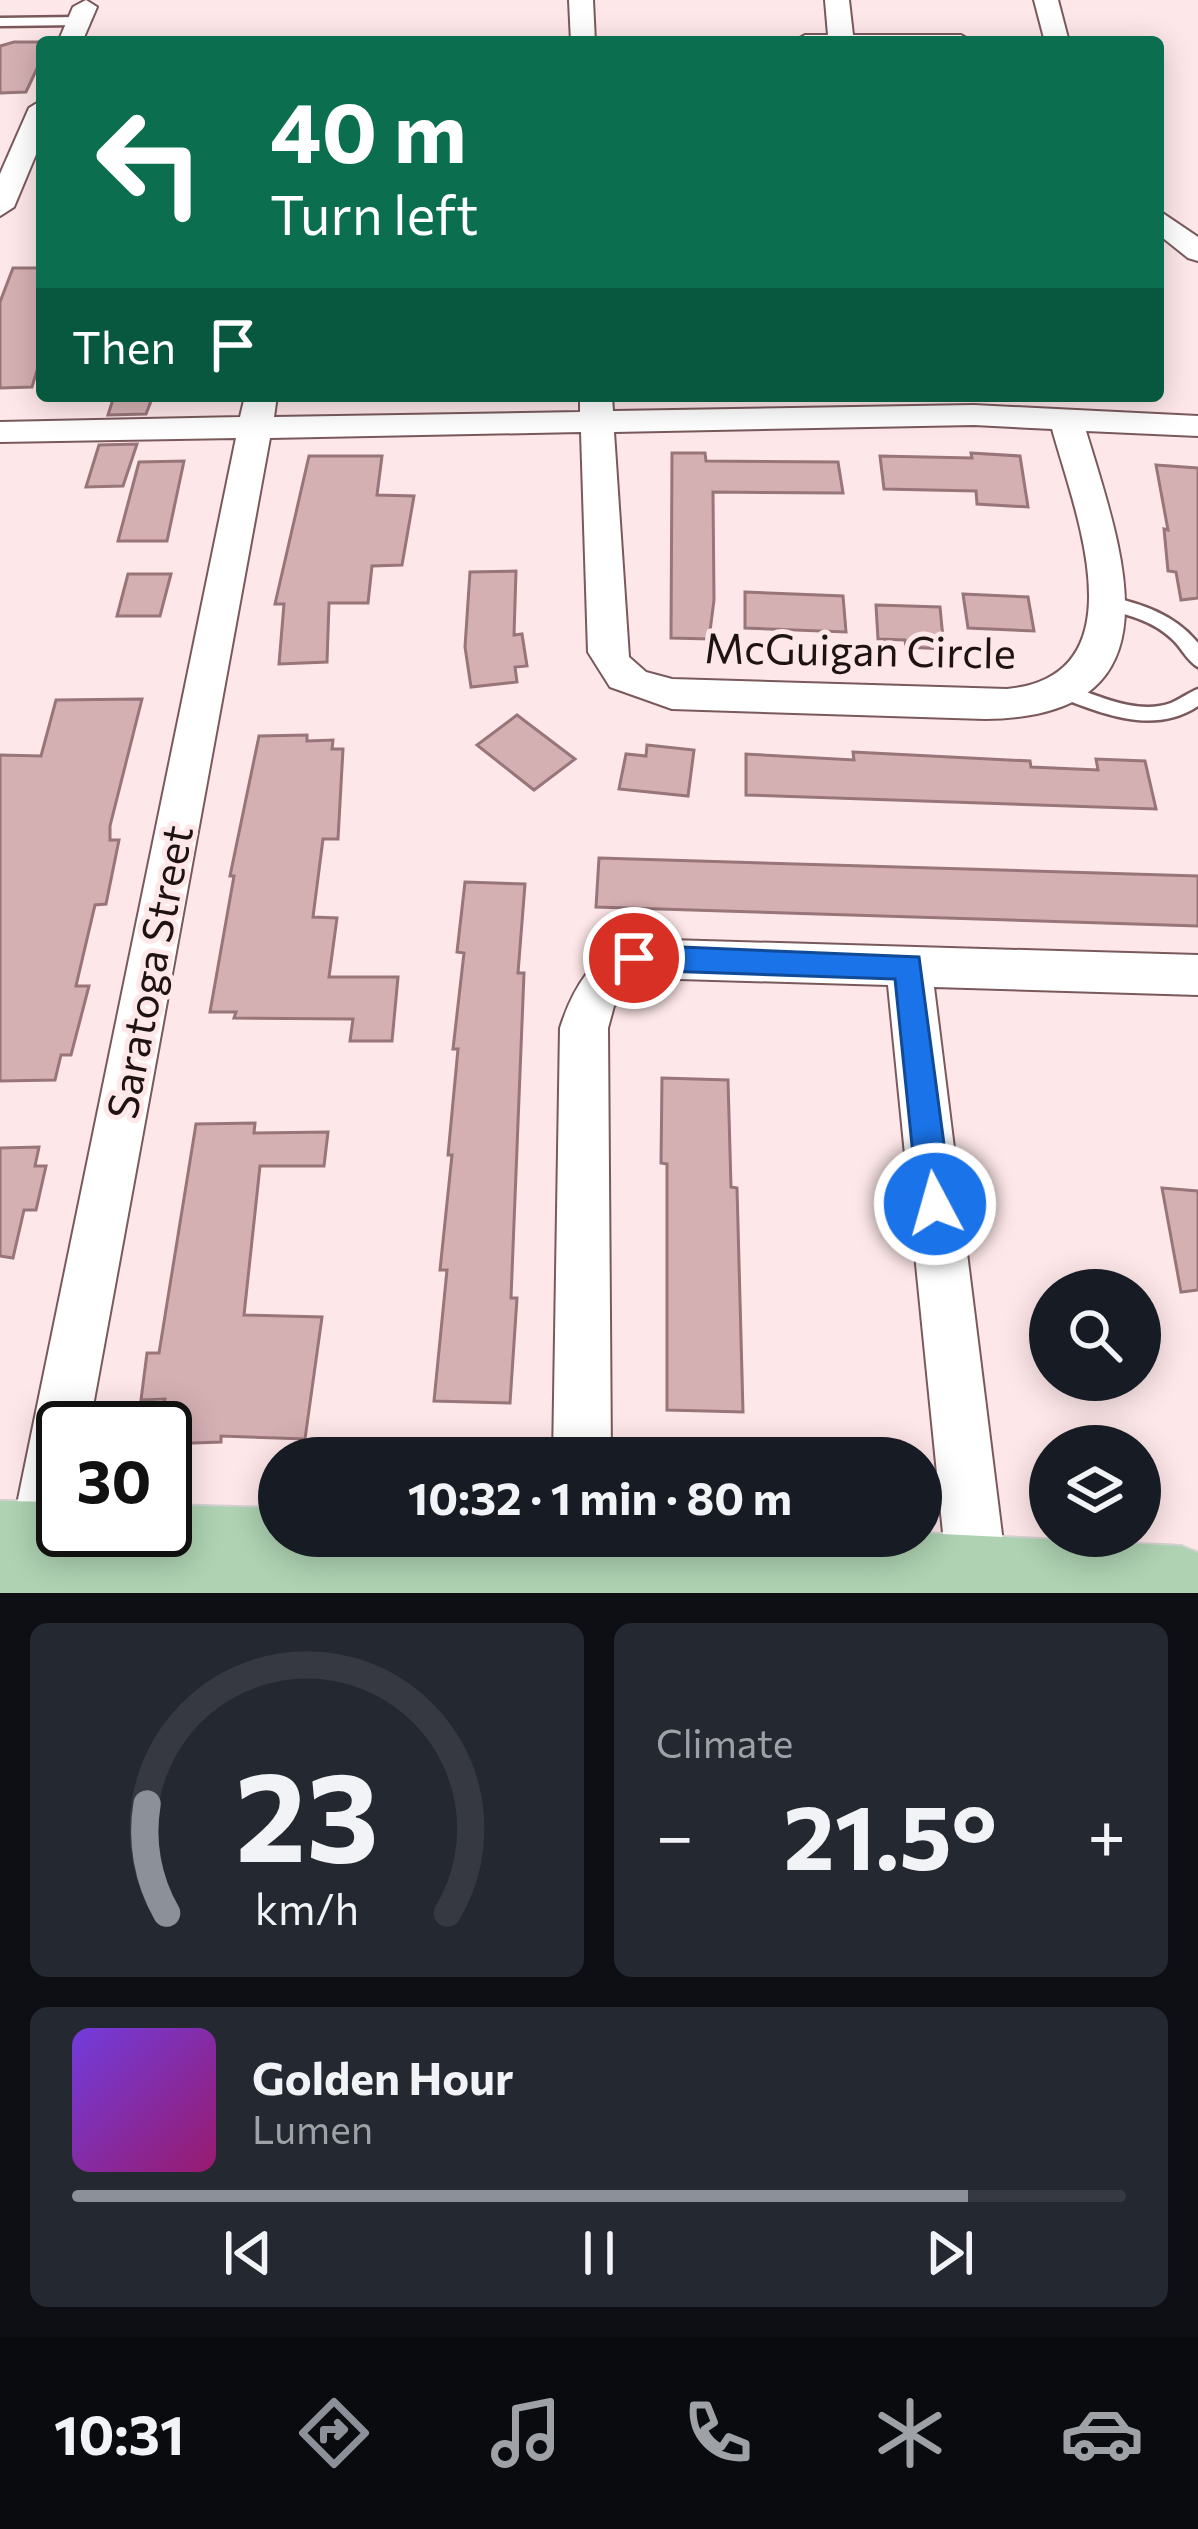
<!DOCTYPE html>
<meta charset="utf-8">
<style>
body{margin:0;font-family:Commissioner,sans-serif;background:#242831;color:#f1f3f6;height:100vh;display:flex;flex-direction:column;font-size:45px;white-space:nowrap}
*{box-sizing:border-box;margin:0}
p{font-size:39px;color:#9ea1a6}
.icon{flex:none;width:66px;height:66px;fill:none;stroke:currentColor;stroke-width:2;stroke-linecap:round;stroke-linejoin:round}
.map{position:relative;height:1593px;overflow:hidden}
.panel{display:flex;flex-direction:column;gap:30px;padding:30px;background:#0d0f14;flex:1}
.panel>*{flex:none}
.hud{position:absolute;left:36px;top:36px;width:1128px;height:366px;border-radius:12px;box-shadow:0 6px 30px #0003;background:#0b6e4f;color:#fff;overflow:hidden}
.buttons{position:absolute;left:1029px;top:1269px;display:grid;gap:24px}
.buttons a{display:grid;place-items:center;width:132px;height:132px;border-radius:50%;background:#171b24;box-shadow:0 6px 30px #0003;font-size:60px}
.speed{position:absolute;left:36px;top:1401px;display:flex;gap:24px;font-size:60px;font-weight:700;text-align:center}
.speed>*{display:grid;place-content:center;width:156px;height:156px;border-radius:50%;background:#171b24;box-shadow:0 6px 30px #0003;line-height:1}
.speed .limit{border:6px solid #111;border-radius:18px;background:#fff;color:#111}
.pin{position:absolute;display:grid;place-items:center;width:102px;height:102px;color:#fff;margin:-51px;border:6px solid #fff;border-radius:50%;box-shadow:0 3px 12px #0007}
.me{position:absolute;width:132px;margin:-66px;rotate:354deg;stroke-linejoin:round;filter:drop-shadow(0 0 9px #0008)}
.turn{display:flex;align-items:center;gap:42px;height:252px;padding:0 36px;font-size:54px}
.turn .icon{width:156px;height:156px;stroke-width:2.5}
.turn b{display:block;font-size:84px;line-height:102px}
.then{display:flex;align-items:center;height:114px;padding:0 36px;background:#0003;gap:24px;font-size:45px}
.big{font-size:90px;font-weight:700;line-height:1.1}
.panel .widget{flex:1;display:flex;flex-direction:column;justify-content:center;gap:18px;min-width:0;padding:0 42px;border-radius:18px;background:#242831}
.panel .dial{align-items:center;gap:0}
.dial svg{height:312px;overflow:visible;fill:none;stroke:#363941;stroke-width:7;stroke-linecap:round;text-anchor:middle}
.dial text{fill:#f1f3f6;stroke:none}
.song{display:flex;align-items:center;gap:36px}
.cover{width:144px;height:144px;border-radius:18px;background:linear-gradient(135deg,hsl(260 70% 55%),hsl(320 70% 35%))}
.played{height:12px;border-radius:6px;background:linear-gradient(90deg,#8c9099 85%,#363941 85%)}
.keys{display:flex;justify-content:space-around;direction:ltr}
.heat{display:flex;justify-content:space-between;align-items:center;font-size:66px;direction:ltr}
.panel .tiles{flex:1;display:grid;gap:30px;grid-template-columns:1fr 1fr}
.widget:last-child{grid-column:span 2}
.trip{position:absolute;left:258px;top:1437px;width:684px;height:120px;border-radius:60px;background:#171b24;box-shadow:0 6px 30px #0003;font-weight:700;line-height:120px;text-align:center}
.dock{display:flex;height:192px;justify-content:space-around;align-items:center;background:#090b0e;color:#9ea1a6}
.dock .icon{width:84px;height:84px}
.dock .selected{color:#8c9099}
.dock b{font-size:54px;color:#f1f3f6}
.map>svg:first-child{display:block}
.building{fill:#d5b0b3;stroke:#977578;stroke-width:3}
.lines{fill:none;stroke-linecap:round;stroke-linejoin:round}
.lane-casing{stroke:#7a595c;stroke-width:5}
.street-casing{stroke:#7a595c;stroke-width:4}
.primary-casing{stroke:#d2d0d0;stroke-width:4}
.lane{fill:#fff;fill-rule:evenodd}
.street{fill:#fff;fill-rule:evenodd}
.primary{fill:#aed2b2;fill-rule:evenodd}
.route{fill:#1a73e8;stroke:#114b97;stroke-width:3}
.labels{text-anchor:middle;stroke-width:10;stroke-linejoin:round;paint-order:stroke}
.street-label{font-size:42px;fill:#1f1213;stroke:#fee7e8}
</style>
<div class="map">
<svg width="1198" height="1593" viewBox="0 0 1198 1593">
<rect width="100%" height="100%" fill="#fee7e8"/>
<g class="building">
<path d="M14,42H50H42V58L26,92L0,93V46Z"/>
<path d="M13,268H42V354L32,387L0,388V302Z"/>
<path d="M114,396H153L146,414L108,415Z"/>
<path d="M137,444L123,486L86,487L99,445Z"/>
<path d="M672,453H705L706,461L838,462L843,493L713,492L714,600L709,639L671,638Z"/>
<path d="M971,453L1020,456L1028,507L977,504L976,491L884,489L880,456L972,458Z"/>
<path d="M309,456H382L377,495L414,496L402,565L372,566L368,603H329L327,662L279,664L284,604H275Z"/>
<path d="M184,461L167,541H118L139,462Z"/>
<path d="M1156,465L1198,468V598L1181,600L1176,572L1168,571L1164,529L1168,530Z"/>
<path d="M516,571L514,635L522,634L527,666L515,667L517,682L471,687L465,647L470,572Z"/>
<path d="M128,574H171L160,616H117Z"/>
<path d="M745,592L843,596L846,632L745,628Z"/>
<path d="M963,594L1028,597L1034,631L968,628Z"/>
<path d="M876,605L940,607L944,649L906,647L905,640L878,639Z"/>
<path d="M142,699L110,826V840H119L106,904L95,905L76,986H89L71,1055H61L55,1080L0,1081V755L41,756L56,700Z"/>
<path d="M517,715L575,759L534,790L477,745Z"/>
<path d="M307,735V741L333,740L332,749H343L338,839H323L313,917L337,918L329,977H398L392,1041H350L353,1019L234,1018L236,1012H210L234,876H230L259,736Z"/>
<path d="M647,745L694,750L688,796L619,789L626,754L646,756Z"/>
<path d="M853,752L1030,761L1031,767L1098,770L1096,759L1145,761L1156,809L746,795V754L854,760Z"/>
<path d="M599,858L1198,876V926L596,907Z"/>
<path d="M465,882L525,884L518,973H524L511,1298H517L510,1403L434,1401L447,1270H440L452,1155H448L458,1049H453L464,953L457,952Z"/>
<path d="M662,1078L728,1080L731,1187L737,1188L743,1412L667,1410V1164L661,1163Z"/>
<path d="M255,1123L254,1133L328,1132L324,1166H260L244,1315L322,1317L305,1439L221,1436V1442L165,1444V1428H160L165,1399L141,1400L147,1353H159L196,1124Z"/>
<path d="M39,1147L35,1166H46L36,1210H24L13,1258L0,1256V1148Z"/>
<path d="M1162,1188L1198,1191V1290L1181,1292Z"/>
</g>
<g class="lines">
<g class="lane-casing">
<g id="lane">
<path d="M0,18L79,17L85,21L79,25L0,26Z"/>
<path d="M1107,596C1142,604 1174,614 1198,643V667C1187,661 1182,648 1172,639C1152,620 1126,614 1100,608L1098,603L1100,598Z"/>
<path d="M1063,684C1096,694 1136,716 1171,703C1181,699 1189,692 1198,689V706C1153,736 1101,713 1056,696L1053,691Z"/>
</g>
</g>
<g class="street-casing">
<g id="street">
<path d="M86,0L97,7L82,42H58L73,7Z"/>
<path d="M569,0H593L595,42H571Z"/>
<path d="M825,0H849L853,35H961L973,42H793L805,35H828Z"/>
<path d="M1034,0H1058L1069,42H1045Z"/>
<path d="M42,100V140L14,207L0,216V174L29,108Z"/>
<path d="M1158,210L1198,237V261L1188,258L1158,234Z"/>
<path d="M245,396H277L274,417L580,412V396H612L613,411L974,405L1198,416V436L1086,431C1124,557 1184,717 985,719L672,709L610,687L588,652L581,432L270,438L89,1428H63V1530H71L59,1569L38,1578L17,1569L8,1548L236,438L0,442V422L240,417ZM974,425L1052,429C1075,512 1142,676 1007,689L672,679L646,672L629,657L614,432Z"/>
<path d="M635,939L1198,955V995L934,987L1008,1583L1004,1593H952L948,1583L888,985L645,978L614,1006L608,1028L611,1458H553L560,1028C573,988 593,953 635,939Z"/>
</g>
</g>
<g class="primary-casing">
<path id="primary" d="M0,1501L63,1502V1530H165V1505L279,1508V1536L921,1533L1181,1546L1198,1553V1593H0Z"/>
</g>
<use href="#lane" class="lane"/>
<use href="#street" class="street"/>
<use href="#primary" class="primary"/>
</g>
<path class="route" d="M634,945L919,957L952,1204L947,1215L935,1219L923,1215L918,1204L895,979L634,970L624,967L620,958L624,949Z"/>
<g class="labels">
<g class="street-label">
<text transform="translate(860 651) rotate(1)" y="15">McGuigan Circle</text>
<text transform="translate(150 972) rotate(-79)" y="15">Saratoga Street</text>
</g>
</g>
</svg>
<div class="buttons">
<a><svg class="icon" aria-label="search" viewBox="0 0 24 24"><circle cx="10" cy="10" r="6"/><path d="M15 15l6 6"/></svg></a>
<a><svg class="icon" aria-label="layers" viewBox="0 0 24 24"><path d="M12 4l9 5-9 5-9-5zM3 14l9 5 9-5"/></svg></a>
</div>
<div class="speed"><div class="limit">30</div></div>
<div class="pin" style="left:634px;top:958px;background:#d93025"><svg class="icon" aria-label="arrive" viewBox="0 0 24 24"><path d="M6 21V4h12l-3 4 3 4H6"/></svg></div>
<svg class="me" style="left:935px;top:1204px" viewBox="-20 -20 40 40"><circle r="17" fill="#1a73e8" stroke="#fff" stroke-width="3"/><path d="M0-11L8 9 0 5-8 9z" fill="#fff"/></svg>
<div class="trip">10:32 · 1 min · 80 m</div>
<div class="hud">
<div class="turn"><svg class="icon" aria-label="left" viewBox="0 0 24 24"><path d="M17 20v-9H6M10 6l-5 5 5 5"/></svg><div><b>40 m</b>Turn left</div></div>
<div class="then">Then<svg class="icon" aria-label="arrive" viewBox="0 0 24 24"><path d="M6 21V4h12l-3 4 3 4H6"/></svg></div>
</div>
</div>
<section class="panel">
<div class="tiles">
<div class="widget dial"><svg viewBox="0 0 100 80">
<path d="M14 69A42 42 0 1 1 86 69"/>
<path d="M14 69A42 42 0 0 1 9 41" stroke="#8c9099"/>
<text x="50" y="56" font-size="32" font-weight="700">23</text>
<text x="50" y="72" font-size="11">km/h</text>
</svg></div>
<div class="widget"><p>Climate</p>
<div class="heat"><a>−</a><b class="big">21.5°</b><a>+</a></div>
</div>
<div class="widget">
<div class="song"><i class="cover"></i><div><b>Golden Hour</b><p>Lumen</p></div></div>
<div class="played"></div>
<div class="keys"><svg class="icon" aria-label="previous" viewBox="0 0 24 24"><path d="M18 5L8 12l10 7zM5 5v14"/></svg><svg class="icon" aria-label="pause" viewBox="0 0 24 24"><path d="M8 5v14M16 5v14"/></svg><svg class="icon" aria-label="next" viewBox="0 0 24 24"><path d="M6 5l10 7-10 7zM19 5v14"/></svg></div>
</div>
</div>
</section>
<nav class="dock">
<b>10:31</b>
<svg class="icon selected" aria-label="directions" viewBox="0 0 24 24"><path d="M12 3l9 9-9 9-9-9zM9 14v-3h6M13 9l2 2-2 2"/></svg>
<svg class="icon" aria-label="music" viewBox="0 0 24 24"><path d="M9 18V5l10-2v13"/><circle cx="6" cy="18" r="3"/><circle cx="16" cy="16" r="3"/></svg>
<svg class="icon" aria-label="phone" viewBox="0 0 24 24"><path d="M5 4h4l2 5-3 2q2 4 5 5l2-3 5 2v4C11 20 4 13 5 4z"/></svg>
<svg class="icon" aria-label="climate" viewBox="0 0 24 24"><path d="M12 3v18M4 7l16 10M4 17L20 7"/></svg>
<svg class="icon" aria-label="car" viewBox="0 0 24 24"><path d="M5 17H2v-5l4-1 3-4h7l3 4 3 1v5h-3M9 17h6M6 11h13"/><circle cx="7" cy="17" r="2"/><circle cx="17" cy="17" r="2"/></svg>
</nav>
